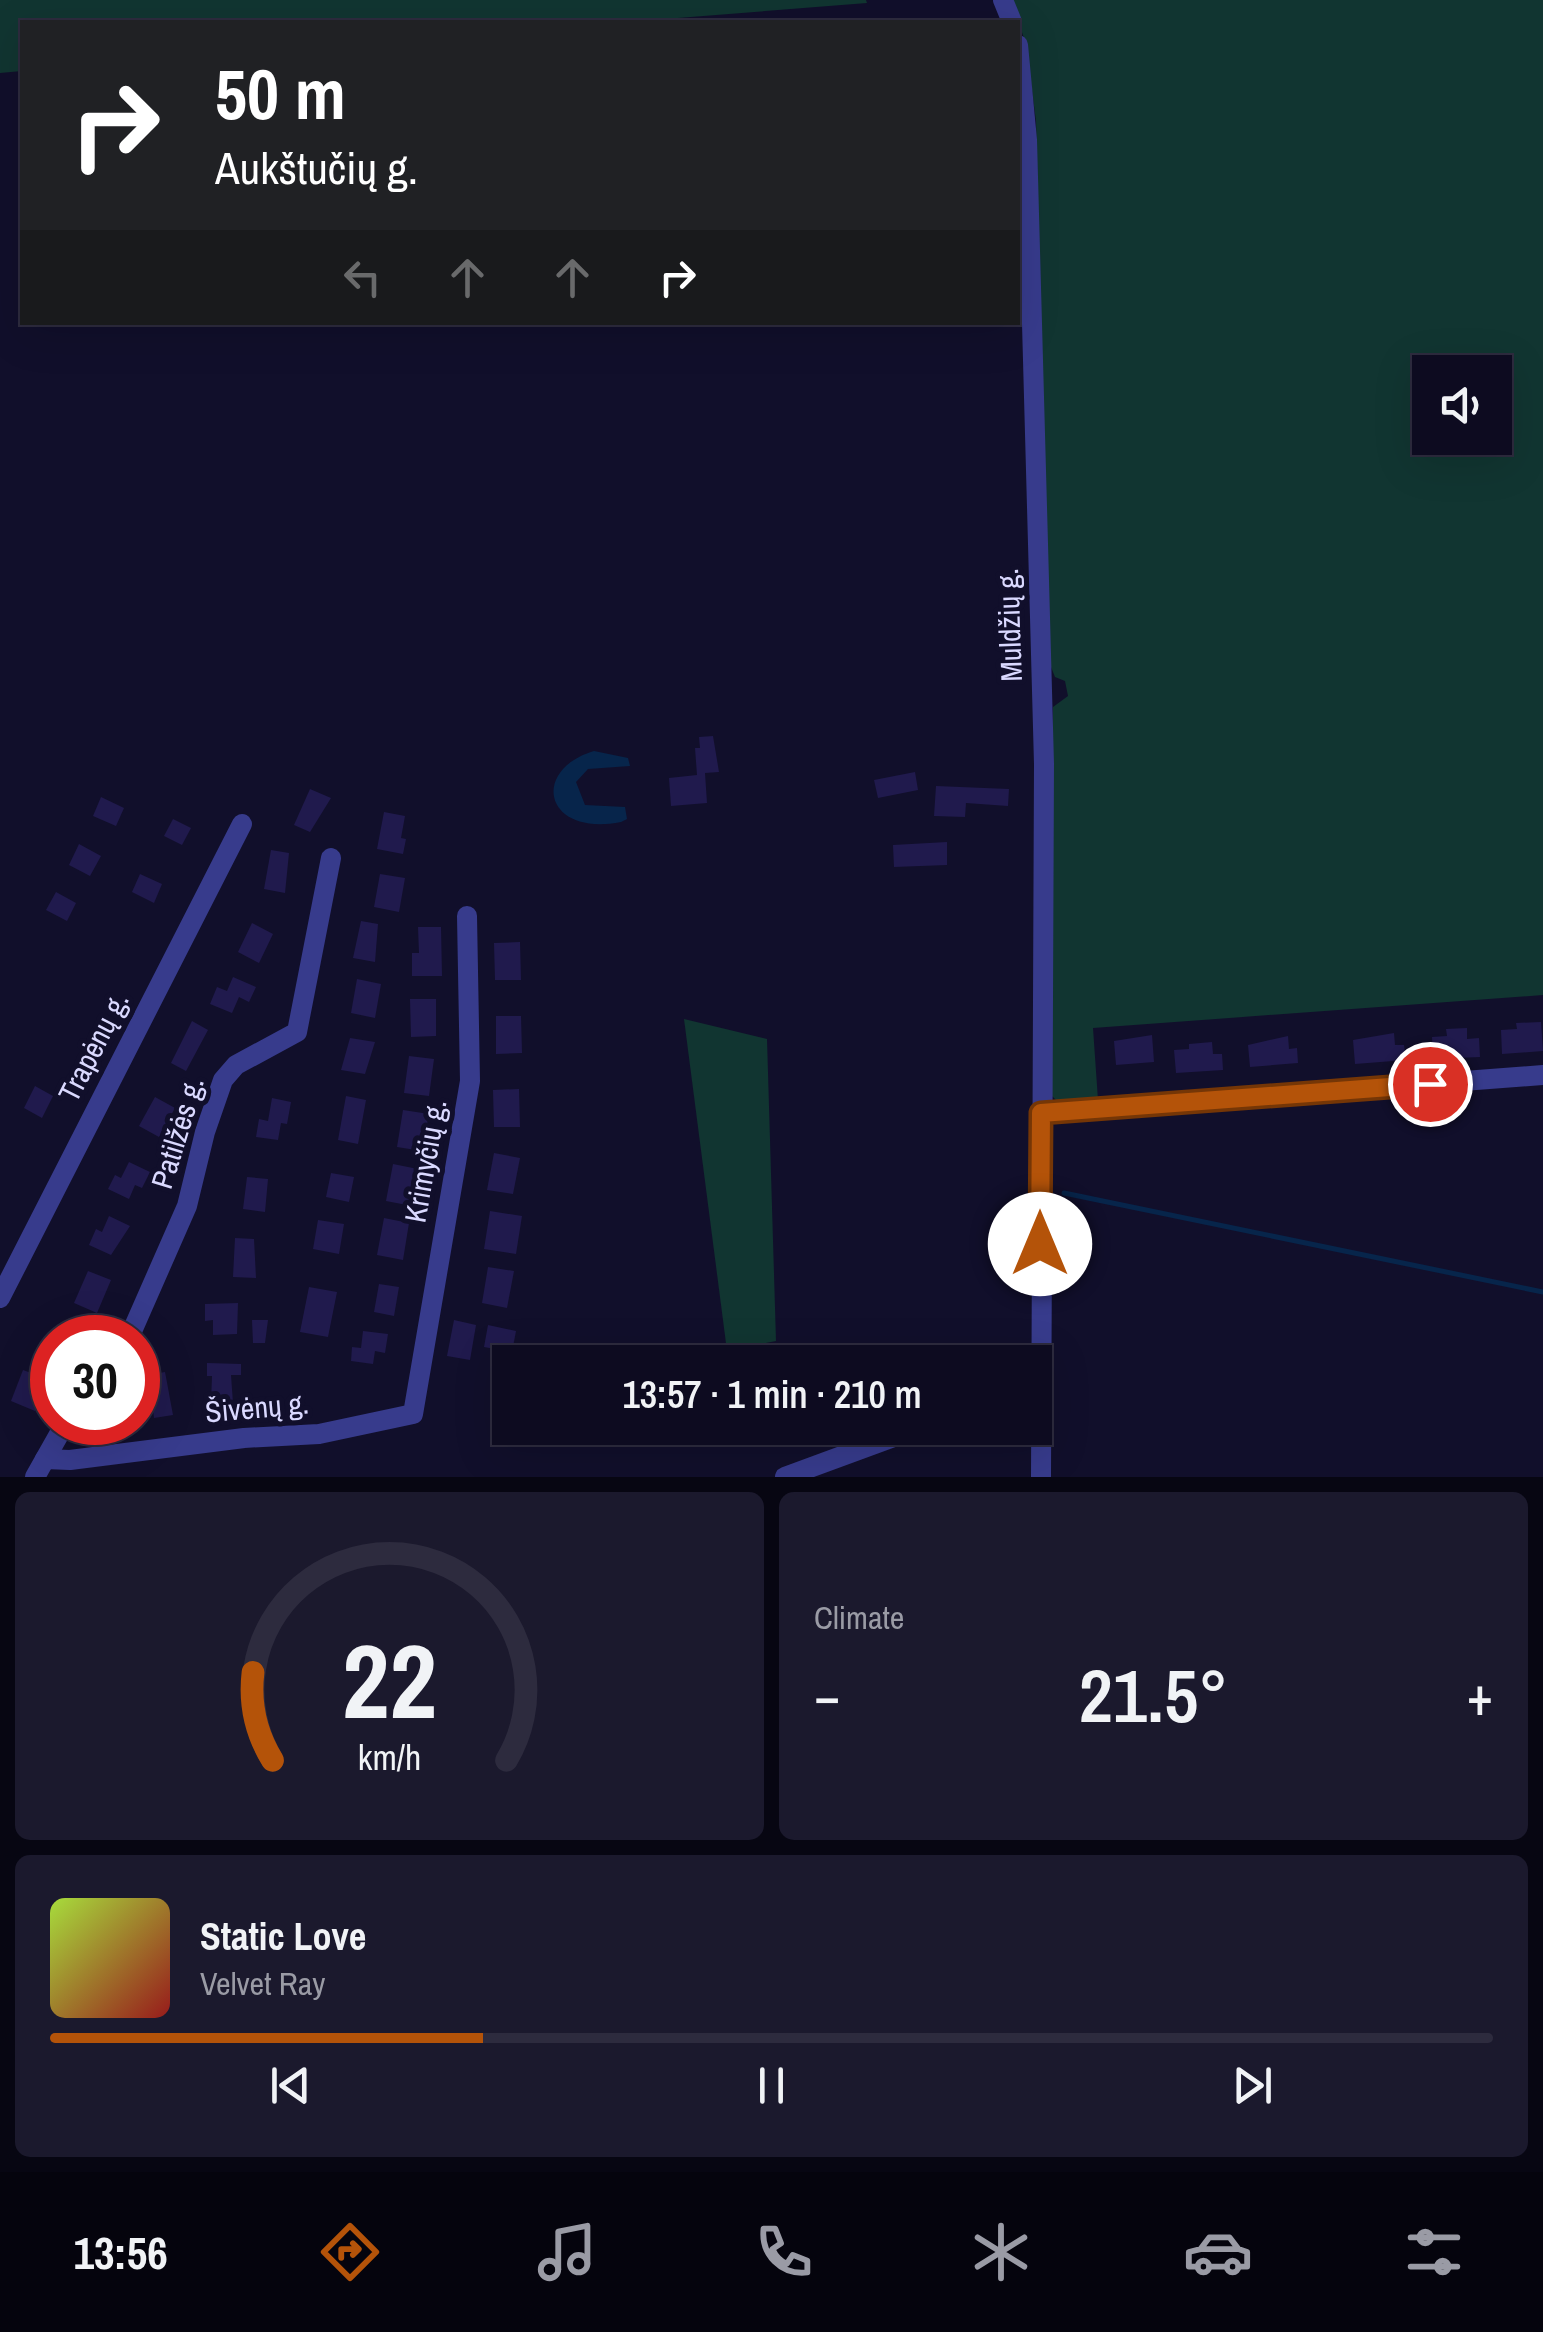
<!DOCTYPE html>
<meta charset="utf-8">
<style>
body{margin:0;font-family:"Archivo Narrow",sans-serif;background:#1b192d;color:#f1f3f6;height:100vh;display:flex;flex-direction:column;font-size:38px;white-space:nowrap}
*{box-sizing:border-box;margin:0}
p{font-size:32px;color:#9a9ba5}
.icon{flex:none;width:55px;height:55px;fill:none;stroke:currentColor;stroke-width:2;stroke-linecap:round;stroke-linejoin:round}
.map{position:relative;height:1477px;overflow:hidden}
.sheet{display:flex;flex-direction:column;gap:15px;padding:15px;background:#070612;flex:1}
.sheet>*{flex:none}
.banner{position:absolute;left:20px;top:20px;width:1000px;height:305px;border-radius:0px;box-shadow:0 10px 40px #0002,0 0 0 2px #2d2b3e;background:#202124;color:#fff;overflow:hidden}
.fabs{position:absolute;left:1412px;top:355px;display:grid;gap:20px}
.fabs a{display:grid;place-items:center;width:100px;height:100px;border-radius:0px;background:#0d0b20;box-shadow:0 10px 40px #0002,0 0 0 2px #2d2b3e;font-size:50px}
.speed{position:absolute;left:30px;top:1315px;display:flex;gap:20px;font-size:50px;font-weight:700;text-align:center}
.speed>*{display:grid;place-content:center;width:130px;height:130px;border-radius:50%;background:#0d0b20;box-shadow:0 10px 40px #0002,0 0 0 2px #2d2b3e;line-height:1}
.speed .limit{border:15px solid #d22;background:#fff;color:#111}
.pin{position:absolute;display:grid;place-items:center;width:85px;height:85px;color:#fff;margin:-42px;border:5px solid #fff;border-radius:50%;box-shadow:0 2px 10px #0007}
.me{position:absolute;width:110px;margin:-55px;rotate:0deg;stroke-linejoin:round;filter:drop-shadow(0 0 8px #0008)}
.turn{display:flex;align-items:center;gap:35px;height:210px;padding:0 30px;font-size:45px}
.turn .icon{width:130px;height:130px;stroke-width:2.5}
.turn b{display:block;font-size:70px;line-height:85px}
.lanes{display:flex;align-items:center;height:95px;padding:0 30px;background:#0003;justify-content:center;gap:50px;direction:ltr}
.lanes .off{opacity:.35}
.big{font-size:75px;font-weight:600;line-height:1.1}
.sheet .tile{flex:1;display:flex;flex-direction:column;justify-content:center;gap:15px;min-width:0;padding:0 35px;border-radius:15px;background:#1b192d}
.sheet .dial{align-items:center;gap:0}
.dial svg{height:260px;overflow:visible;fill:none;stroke:#2d2b3e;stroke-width:7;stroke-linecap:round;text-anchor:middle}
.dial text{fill:#f1f3f6;stroke:none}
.song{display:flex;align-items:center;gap:30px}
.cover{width:120px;height:120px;border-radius:15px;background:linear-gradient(135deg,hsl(80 70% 55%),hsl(0 70% 35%))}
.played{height:10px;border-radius:5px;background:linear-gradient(90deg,#b45309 30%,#2d2b3e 30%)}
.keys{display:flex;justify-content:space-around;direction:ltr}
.heat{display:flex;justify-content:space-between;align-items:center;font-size:55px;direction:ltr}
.sheet .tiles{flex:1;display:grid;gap:15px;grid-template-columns:1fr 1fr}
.tile:last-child{grid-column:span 2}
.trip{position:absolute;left:492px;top:1345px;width:560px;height:100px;border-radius:0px;background:#0d0b20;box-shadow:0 10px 40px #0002,0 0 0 2px #2d2b3e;font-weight:600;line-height:100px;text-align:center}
.dock{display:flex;height:160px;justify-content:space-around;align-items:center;background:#05040d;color:#9a9ba5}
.dock .icon{width:70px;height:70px}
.dock .selected{color:#b45309}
.dock b{font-size:45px;color:#f1f3f6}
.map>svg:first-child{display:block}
.green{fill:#113531;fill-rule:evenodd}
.water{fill:#07254b}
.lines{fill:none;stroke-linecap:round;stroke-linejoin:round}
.stream{stroke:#07254b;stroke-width:5}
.building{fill:#201a4d}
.minor{stroke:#373b8c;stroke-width:20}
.route-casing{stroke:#753606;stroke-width:25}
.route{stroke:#b45309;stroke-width:18}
.labels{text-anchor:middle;stroke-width:10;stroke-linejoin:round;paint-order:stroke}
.street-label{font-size:30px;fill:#dad9ff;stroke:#110f2b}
</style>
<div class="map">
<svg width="1543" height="1477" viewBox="0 0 1543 1477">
<rect width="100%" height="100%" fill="#110f2b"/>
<g class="green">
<path d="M0,0H866L867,3L627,22H22V71L0,73Z"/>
<path d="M1011,0H1543V995L1093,1028L1098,1100L1060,1104L1050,1094L1053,707L1068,696L1065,681L1055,677L1049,662L1036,121L1026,44ZM1430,372H1495V438H1430Z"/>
<path d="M684,1019L767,1039L776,1341L727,1351Z"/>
</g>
<path class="water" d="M594,751L628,758L630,766L588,769L576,782L585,805L625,807L627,819L621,822C544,837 530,770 594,751Z"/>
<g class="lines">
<path class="stream" d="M1064,1193L1543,1292"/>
</g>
<g class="building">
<path d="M713,736L719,772L705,773L707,803L671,806L669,778L697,775L695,748H700L699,737Z"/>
<path d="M915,772L918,790L878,798L874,780Z"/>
<path d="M936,786L1009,789L1008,806L966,803L965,817L934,816Z"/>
<path d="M310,789L331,798L310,832L294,825Z"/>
<path d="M101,797L124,808L116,826L93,816Z"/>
<path d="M384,812L405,816L401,838L406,839L403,854L377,849Z"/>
<path d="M173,819L191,828L182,845L164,836Z"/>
<path d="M947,842V865L894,867L893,845Z"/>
<path d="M79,844L101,856L90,876L69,865Z"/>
<path d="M271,850L289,853L285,893L264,889Z"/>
<path d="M140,874L162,884L154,903L132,892Z"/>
<path d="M380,874L405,878L399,912L374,907Z"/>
<path d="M56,892L76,903L67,921L46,910Z"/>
<path d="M361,921L378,924L375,962L353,958Z"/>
<path d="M252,923L273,934L259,963L238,952Z"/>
<path d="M418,927H441L442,976H412V953H419Z"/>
<path d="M520,942L521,980H495L494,943Z"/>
<path d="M233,977L256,987L249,1002L239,997L232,1013L210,1004L217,987L227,991Z"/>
<path d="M357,979L381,984L375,1018L351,1013Z"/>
<path d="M410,999H436V1036L411,1037Z"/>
<path d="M496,1016H521L522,1053L496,1054Z"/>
<path d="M192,1021L208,1030L186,1071L171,1063Z"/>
<path d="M1541,1022L1543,1051L1502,1054L1501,1030L1517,1029L1516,1023Z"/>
<path d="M1467,1028V1039L1479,1038L1480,1057L1433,1059L1432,1037L1447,1036L1446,1029Z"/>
<path d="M1394,1033L1395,1045H1404L1406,1060L1355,1064L1353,1040Z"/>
<path d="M1152,1035L1154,1062L1116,1065L1114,1041Z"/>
<path d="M1288,1036L1289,1049L1297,1048L1298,1063L1250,1067L1248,1045Z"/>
<path d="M350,1038L375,1042L365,1074L341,1070Z"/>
<path d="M1212,1042L1213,1054H1222L1223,1070L1176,1073L1174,1050L1189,1049V1044Z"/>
<path d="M409,1056L434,1059L429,1096L404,1093Z"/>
<path d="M35,1086L53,1096L42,1118L24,1108Z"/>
<path d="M519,1089L520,1127H494L493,1090Z"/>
<path d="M346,1096L366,1100L358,1144L338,1140Z"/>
<path d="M155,1097L175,1108L159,1137L139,1126Z"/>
<path d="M272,1098L291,1102L287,1124L281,1123L278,1140L256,1137L259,1119L268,1121Z"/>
<path d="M403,1110L429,1114L422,1151L397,1147Z"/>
<path d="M494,1153L520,1158L513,1194L487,1190Z"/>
<path d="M129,1162L150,1172L142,1188L135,1185L129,1199L108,1189L115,1175L121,1178Z"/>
<path d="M393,1164L418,1169L412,1206L386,1201Z"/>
<path d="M331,1173L354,1177L349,1202L326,1197Z"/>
<path d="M247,1177L268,1179L265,1212L243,1209Z"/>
<path d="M490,1211L522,1216L516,1254L484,1249Z"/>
<path d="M109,1216L130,1226L111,1255L89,1245L96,1229L102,1232Z"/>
<path d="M384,1218L409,1223L403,1260L377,1255Z"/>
<path d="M318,1220L344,1224L339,1254L313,1249Z"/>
<path d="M235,1238L254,1239L256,1278L233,1277Z"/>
<path d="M488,1267L514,1271L507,1308L482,1303Z"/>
<path d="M88,1271L111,1280L97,1313L74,1303Z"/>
<path d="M379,1284L399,1287L394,1316L374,1312Z"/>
<path d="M309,1287L337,1292L328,1337L300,1332Z"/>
<path d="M238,1303L237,1334L213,1335V1320L205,1321V1304Z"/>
<path d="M252,1320H268L265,1343H253Z"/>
<path d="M454,1320L476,1325L470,1360L447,1356Z"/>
<path d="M70,1321L92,1331L89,1338H62Z"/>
<path d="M488,1325L516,1331L512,1352L484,1347Z"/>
<path d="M363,1331L388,1334L385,1353L375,1351L373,1364L351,1361L352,1347L361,1348Z"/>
<path d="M207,1363L241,1364V1375H231L233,1403H211L212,1376H207Z"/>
<path d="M23,1370L47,1379L35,1411L11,1401Z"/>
<path d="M165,1372L173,1415L154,1418L149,1375Z"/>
</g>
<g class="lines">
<g class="minor">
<path d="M1003,0L1012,22"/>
<path d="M1018,45L1027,140L1044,764L1041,1477"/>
<path d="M1041,1113L1543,1075"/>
<path d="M0,1298L242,824"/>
<path d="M129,1338L187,1206L205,1132L223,1080L236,1065L297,1032L331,858"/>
<path d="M45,1459L70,1460L244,1438L319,1434L413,1414L470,1081L467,916"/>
<path d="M35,1477L66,1422"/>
<path d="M785,1477L918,1428"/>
</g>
</g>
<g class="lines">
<g class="route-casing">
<path id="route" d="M1040,1244L1041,1113L1430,1084"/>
</g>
<use href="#route" class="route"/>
</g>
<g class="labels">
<g class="street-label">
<text transform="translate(1010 625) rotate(-92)" y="10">Muldžių g.</text>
<text transform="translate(94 1047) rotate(-63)" y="10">Trapėnų g.</text>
<text transform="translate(178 1133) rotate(-73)" y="10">Patilžės g.</text>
<text transform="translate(426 1161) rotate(-80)" y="10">Krimyčių g.</text>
<text transform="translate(257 1408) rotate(-5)" y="10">Šivėnų g.</text>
</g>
</g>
</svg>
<div class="fabs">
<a><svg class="icon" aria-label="sound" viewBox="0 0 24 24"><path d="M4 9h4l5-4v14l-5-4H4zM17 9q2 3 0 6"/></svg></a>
</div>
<div class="speed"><div class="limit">30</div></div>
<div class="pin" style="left:1430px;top:1084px;background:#d93025"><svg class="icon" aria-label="arrive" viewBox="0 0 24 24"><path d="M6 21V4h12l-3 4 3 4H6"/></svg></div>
<svg class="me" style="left:1040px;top:1244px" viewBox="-20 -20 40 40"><circle r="19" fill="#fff"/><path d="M0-13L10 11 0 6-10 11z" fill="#b45309"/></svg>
<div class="trip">13:57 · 1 min · 210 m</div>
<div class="banner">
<div class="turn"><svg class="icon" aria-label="right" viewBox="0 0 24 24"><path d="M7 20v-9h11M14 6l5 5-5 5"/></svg><div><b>50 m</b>Aukštučių g.</div></div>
<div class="lanes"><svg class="icon off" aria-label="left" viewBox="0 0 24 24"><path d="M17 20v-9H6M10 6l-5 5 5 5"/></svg><svg class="icon off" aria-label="ahead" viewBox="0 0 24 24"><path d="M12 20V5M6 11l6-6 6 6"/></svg><svg class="icon off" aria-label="ahead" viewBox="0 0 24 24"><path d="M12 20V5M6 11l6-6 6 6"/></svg><svg class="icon" aria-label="right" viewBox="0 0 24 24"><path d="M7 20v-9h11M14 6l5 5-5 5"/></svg></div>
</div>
</div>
<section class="sheet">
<div class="tiles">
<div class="tile dial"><svg viewBox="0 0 100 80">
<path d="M14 69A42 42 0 1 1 86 69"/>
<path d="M14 69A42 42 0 0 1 8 42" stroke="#b45309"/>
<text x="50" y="56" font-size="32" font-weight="700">22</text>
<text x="50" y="72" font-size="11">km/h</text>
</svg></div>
<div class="tile"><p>Climate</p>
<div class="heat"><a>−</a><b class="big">21.5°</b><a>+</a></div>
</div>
<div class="tile">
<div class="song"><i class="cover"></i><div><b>Static Love</b><p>Velvet Ray</p></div></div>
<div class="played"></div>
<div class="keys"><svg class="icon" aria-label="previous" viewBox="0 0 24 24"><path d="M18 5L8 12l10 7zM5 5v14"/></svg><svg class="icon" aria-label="pause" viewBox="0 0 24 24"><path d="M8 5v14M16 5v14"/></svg><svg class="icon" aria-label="next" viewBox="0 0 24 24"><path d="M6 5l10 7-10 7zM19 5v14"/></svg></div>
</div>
</div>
</section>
<nav class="dock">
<b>13:56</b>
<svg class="icon selected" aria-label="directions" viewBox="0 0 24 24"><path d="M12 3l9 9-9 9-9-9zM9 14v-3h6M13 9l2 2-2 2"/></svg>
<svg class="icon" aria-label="music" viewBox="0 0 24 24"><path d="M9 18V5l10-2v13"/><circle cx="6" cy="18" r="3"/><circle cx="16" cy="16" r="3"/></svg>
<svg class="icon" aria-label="phone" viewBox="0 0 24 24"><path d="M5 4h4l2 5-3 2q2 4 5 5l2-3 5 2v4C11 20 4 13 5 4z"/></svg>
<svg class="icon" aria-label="climate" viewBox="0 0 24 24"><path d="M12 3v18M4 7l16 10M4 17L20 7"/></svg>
<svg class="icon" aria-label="car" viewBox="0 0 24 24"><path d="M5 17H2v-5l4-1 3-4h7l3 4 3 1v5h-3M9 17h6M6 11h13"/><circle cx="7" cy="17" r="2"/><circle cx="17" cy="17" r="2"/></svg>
<svg class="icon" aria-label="filters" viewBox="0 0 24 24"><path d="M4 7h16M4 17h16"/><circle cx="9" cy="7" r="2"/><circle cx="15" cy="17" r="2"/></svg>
</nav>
